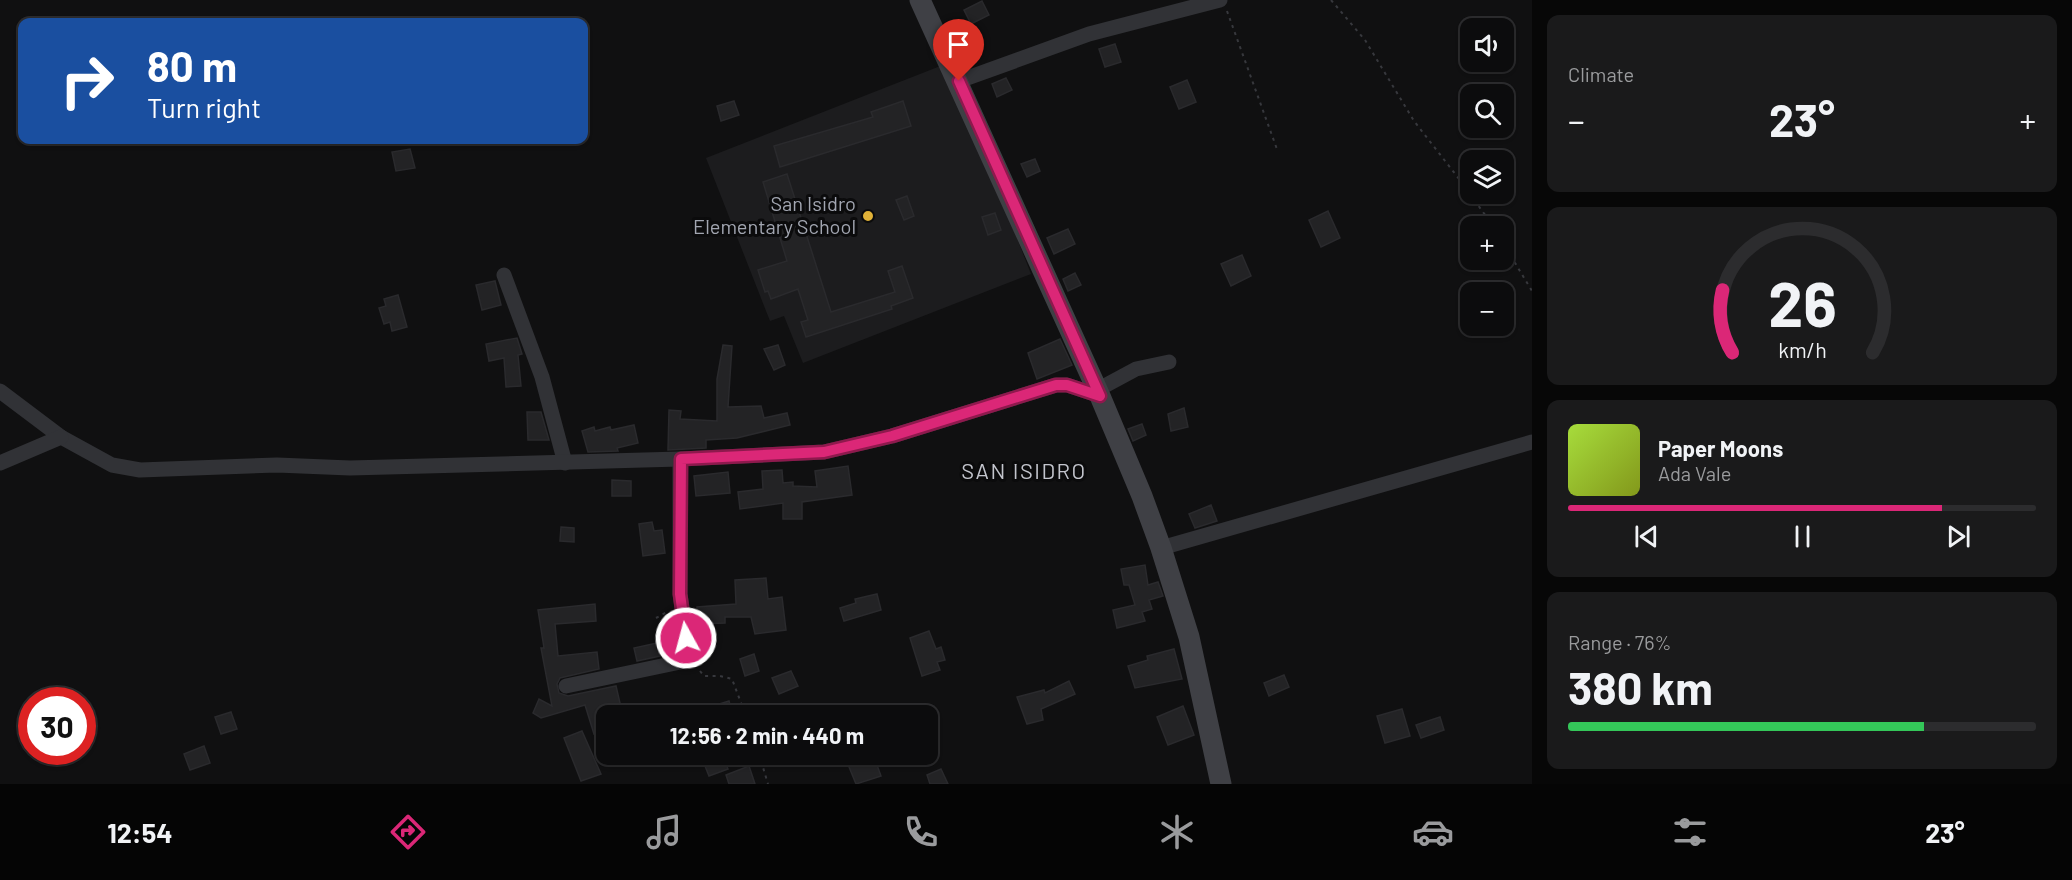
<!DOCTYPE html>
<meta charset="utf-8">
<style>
body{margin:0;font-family:Barlow,sans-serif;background:#1a1a1b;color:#f1f3f6;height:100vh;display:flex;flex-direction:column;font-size:22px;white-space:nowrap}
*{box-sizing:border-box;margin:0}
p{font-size:20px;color:#9a9b9d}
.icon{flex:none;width:33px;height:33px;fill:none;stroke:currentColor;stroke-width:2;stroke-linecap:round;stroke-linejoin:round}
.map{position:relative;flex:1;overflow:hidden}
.details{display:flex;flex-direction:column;gap:15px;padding:15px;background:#070707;width:540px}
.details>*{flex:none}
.hud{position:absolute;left:18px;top:18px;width:570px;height:126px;border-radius:12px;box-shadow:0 2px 4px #0004,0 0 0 2px #2c2c2e;background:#1a4fa0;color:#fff;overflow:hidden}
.tools{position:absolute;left:1460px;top:18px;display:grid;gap:12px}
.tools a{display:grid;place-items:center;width:54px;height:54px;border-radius:12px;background:#0c0c0d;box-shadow:0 2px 4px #0004,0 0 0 2px #2c2c2e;font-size:30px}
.speed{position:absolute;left:18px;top:687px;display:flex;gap:12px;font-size:30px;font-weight:700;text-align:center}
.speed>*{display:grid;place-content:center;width:78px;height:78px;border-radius:50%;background:#0c0c0d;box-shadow:0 2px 4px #0004,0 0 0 2px #2c2c2e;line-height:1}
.speed .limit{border:9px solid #d22;background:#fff;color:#111}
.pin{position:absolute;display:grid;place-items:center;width:51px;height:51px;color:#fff;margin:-62px -26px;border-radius:50% 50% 50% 0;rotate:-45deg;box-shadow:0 0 6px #0007}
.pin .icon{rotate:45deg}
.me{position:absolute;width:66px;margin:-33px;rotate:353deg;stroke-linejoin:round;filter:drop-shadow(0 0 4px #0008)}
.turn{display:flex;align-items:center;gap:21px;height:126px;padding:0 30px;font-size:27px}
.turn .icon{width:78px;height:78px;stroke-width:2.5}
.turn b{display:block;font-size:42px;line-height:51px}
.big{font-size:45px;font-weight:700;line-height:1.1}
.details .widget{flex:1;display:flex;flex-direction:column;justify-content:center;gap:9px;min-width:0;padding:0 21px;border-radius:12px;background:#1a1a1b}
.details .dial{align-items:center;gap:0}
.dial svg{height:156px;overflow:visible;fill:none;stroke:#2c2c2e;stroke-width:7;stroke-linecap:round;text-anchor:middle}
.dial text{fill:#f1f3f6;stroke:none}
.song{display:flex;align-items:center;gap:18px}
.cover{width:72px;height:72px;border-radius:9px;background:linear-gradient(135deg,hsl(80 70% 55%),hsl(70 70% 35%))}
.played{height:6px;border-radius:3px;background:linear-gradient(90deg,#db2777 80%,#2c2c2e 80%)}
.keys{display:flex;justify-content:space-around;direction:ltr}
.heat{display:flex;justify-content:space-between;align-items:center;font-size:33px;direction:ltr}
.charge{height:9px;border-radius:4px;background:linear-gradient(90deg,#34c759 76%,#2c2c2e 0)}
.trip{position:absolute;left:596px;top:705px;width:342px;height:60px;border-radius:12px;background:#0c0c0d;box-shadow:0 2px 4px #0004,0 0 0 2px #2c2c2e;font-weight:700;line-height:60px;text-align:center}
.tabs{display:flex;height:96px;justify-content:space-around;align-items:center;background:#050505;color:#9a9b9d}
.tabs .icon{width:42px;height:42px}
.tabs .selected{color:#db2777}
.tabs b{font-size:27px;color:#f1f3f6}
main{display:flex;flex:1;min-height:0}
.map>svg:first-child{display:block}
.built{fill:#1c1c1e}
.building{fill:#232325;stroke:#2a2a2d;stroke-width:1.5}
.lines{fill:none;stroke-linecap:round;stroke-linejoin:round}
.path{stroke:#37383d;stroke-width:2;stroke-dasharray:3 4.5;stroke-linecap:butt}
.street{stroke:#313236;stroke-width:15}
.secondary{stroke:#3f4045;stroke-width:21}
.route-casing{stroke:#8e194d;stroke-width:15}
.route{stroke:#db2777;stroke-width:10}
.poi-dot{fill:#e1b238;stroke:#0b0b0c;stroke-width:2}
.labels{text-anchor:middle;stroke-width:6;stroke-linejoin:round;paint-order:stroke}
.poi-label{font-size:20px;fill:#a2a6b1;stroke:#0b0b0c;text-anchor:end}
.quarter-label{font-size:22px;letter-spacing:1.5px;fill:#c3c5cd;stroke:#0b0b0c}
</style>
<main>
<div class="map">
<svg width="1532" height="784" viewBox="0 0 1532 784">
<rect width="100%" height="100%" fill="#101011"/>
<path class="built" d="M948,63L1031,274L803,363L784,316L770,321L706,158Z"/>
<g class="building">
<path d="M982,1L989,15L971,24L964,10Z"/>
<path d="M976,33L982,46L968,52L962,40Z"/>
<path d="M1115,44L1121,62L1105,67L1099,49Z"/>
<path d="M1006,78L1012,90L997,97L992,84Z"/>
<path d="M1187,80L1196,102L1179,109L1170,87Z"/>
<path d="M734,101L739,115L721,121L717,106Z"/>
<path d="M903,101L911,126L780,167L774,146L873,117L871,112Z"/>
<path d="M410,149L415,168L396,171L392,152Z"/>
<path d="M1035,159L1040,171L1027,177L1021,164Z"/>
<path d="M787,174L831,312L895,292L888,271L902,266L913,298L891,306L892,309L806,337L801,322L808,320L798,289L771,299L768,291L765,292L758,270L787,261L763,182Z"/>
<path d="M907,196L914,216L904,220L896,200Z"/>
<path d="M1328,211L1340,238L1321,247L1309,220Z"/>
<path d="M995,213L1001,230L988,235L982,217Z"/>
<path d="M1068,229L1075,244L1054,254L1047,238Z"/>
<path d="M1242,255L1251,276L1231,286L1221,264Z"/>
<path d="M1075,273L1081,285L1068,291L1063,279Z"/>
<path d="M495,281L501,305L482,310L476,285Z"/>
<path d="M398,295L407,327L392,331L390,322L384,324L379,308L386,306L384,299Z"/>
<path d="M517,338L522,354L518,355L521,386L506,387L504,358L489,361L486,344Z"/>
<path d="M1060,339L1072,365L1037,379L1028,353Z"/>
<path d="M723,345L732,346L728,407L761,406L764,418L787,413L790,425L737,438L706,440V448L668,450L669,410L681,411L680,419L717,421V379Z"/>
<path d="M778,345L785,365L774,370L764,349Z"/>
<path d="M1184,408L1188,427L1171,431L1168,414Z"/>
<path d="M527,412H541L549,440H528Z"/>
<path d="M1142,424L1146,435L1133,441L1128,429Z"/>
<path d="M634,425L638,443L617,448L618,451L588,452L582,431L594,427L595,431L610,427L611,430Z"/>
<path d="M848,466L852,495L802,502V519H783V503L740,509L738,492L763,489L762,471L782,470L783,483L793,482V486L817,487L815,471Z"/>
<path d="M728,472L730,493L696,496L694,476Z"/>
<path d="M612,480L631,481V496H612Z"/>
<path d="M1211,505L1217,521L1195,528L1189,514Z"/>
<path d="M652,522L654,531L662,530L665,553L643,556L639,524Z"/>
<path d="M561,527L574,528V542L560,541Z"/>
<path d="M1145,565L1148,585L1158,582L1163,596L1149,600L1152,609L1142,612L1145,621L1117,628L1113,610L1135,605L1129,585H1124L1121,569Z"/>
<path d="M766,578L768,599L782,597L786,630L755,634L751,617H725V623L697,624V607L736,604L735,580Z"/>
<path d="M877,594L881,610L844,621L840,608L856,603L855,599Z"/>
<path d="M595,604L596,621L555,624L558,656L597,652L599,669L560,678L557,684L559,693L568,696L616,686L623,716H606V730L594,734L585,705L541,718L533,713L539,699L552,706L541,648H544L538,610Z"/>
<path d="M929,631L936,649L941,647L945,660L937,662L940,670L922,676L910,638Z"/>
<path d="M671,640L674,653L637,661L634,648Z"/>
<path d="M1174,649L1182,679L1135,688L1128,666L1148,660L1147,656Z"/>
<path d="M754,654L759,671L745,676L740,659Z"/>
<path d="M791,671L798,686L779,694L772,678Z"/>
<path d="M1284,675L1289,687L1269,696L1264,683Z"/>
<path d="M1069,681L1075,694L1041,709L1043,720L1027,724L1017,697L1044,690L1045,693Z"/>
<path d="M729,701L733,716H691L690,713Z"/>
<path d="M1183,706L1194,735L1168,745L1157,717Z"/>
<path d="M1402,709L1410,736L1385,743L1377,716Z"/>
<path d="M231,712L237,729L221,734L215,717Z"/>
<path d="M1440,717L1444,730L1421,738L1416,725Z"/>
<path d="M582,731L601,774L581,781L564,738Z"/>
<path d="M204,746L210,763L190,770L184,754Z"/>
<path d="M722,754L728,769L709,776L703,761Z"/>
<path d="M860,754H873L881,776L856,784L847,762L861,757Z"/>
<path d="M749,766L755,784H729L726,775Z"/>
<path d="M941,769L948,784H930L927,775Z"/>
</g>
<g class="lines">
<g class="path">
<path d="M1331,0L1365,40L1414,121L1470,193"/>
<path d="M1227,11L1278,152"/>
<path d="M1470,194L1493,226"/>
<path d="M1503,243L1532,291"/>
<path d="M656,618L667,612"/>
<path d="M700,671L704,676H720L732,679L746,716"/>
<path d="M759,754L768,784"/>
</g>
<g class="street">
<path d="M959,81L1089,34L1220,0"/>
<path d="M504,275L542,377L565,463"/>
<path d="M1097,390L1136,369L1169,362"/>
<path d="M0,391L61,437L112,465L140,470L277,465L350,468L680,459L824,452L892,436L1056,385H1067L1100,396"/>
<path d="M0,463L61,437"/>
<path d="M1161,548L1532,442"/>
<path d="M566,686L690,660L680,594V459"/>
</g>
<path class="secondary" d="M920,0L1100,396L1142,496L1161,548L1189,637L1221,784"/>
</g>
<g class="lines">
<g class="route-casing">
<path id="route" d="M686,638L680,594L681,459L824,452L892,436L1056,385H1067L1100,396L959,81"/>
</g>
<use href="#route" class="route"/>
</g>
<circle class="poi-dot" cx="868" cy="216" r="6"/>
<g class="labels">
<g class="poi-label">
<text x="856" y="211">San Isidro<tspan x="856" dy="23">Elementary School</tspan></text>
</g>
<g class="quarter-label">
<text x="1024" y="479">SAN ISIDRO</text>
</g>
</g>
</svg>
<div class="tools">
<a><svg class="icon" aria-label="sound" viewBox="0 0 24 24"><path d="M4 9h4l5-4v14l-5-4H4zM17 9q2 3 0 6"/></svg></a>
<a><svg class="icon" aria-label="search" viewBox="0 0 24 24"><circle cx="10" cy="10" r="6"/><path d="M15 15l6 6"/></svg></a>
<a><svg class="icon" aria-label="layers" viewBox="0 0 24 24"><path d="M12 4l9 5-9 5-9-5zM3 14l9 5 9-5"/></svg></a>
<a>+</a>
<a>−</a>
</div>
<div class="speed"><div class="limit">30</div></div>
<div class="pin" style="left:959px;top:81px;background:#d93025"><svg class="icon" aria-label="arrive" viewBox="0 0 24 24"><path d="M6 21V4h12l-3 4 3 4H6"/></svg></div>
<svg class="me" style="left:686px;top:638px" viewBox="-20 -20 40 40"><circle r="17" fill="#db2777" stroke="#fff" stroke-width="3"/><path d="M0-11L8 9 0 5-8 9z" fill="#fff"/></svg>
<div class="trip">12:56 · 2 min · 440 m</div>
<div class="hud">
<div class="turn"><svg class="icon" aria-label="right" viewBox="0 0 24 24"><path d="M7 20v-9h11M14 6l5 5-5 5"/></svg><div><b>80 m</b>Turn right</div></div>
</div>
</div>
<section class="details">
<div class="widget"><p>Climate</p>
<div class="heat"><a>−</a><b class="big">23°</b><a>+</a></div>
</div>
<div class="widget dial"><svg viewBox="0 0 100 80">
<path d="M14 69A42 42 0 1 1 86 69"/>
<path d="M14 69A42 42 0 0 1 9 37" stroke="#db2777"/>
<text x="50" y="56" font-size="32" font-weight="700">26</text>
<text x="50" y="72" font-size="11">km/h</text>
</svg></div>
<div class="widget">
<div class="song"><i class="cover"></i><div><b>Paper Moons</b><p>Ada Vale</p></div></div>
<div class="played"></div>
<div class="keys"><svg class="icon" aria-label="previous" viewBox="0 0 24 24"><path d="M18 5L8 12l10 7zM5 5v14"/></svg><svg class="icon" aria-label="pause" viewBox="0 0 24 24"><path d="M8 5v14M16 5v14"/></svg><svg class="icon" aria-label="next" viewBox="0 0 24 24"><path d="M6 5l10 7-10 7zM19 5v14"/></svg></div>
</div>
<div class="widget"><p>Range · 76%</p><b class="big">380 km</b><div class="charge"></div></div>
</section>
</main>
<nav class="tabs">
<b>12:54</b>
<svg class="icon selected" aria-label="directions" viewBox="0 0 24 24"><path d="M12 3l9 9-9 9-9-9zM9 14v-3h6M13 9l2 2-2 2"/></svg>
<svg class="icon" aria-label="music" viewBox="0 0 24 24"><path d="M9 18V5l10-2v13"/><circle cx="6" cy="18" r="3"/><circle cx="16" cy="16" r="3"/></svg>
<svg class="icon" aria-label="phone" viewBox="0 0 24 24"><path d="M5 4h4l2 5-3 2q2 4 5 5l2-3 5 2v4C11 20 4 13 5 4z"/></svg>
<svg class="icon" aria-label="climate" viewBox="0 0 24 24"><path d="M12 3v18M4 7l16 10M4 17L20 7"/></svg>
<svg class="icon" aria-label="car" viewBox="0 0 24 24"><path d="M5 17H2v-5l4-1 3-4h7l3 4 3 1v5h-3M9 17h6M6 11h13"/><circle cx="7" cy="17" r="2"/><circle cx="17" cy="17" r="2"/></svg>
<svg class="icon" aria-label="filters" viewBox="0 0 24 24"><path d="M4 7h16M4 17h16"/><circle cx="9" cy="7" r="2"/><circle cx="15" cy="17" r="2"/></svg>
<b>23°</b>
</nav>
